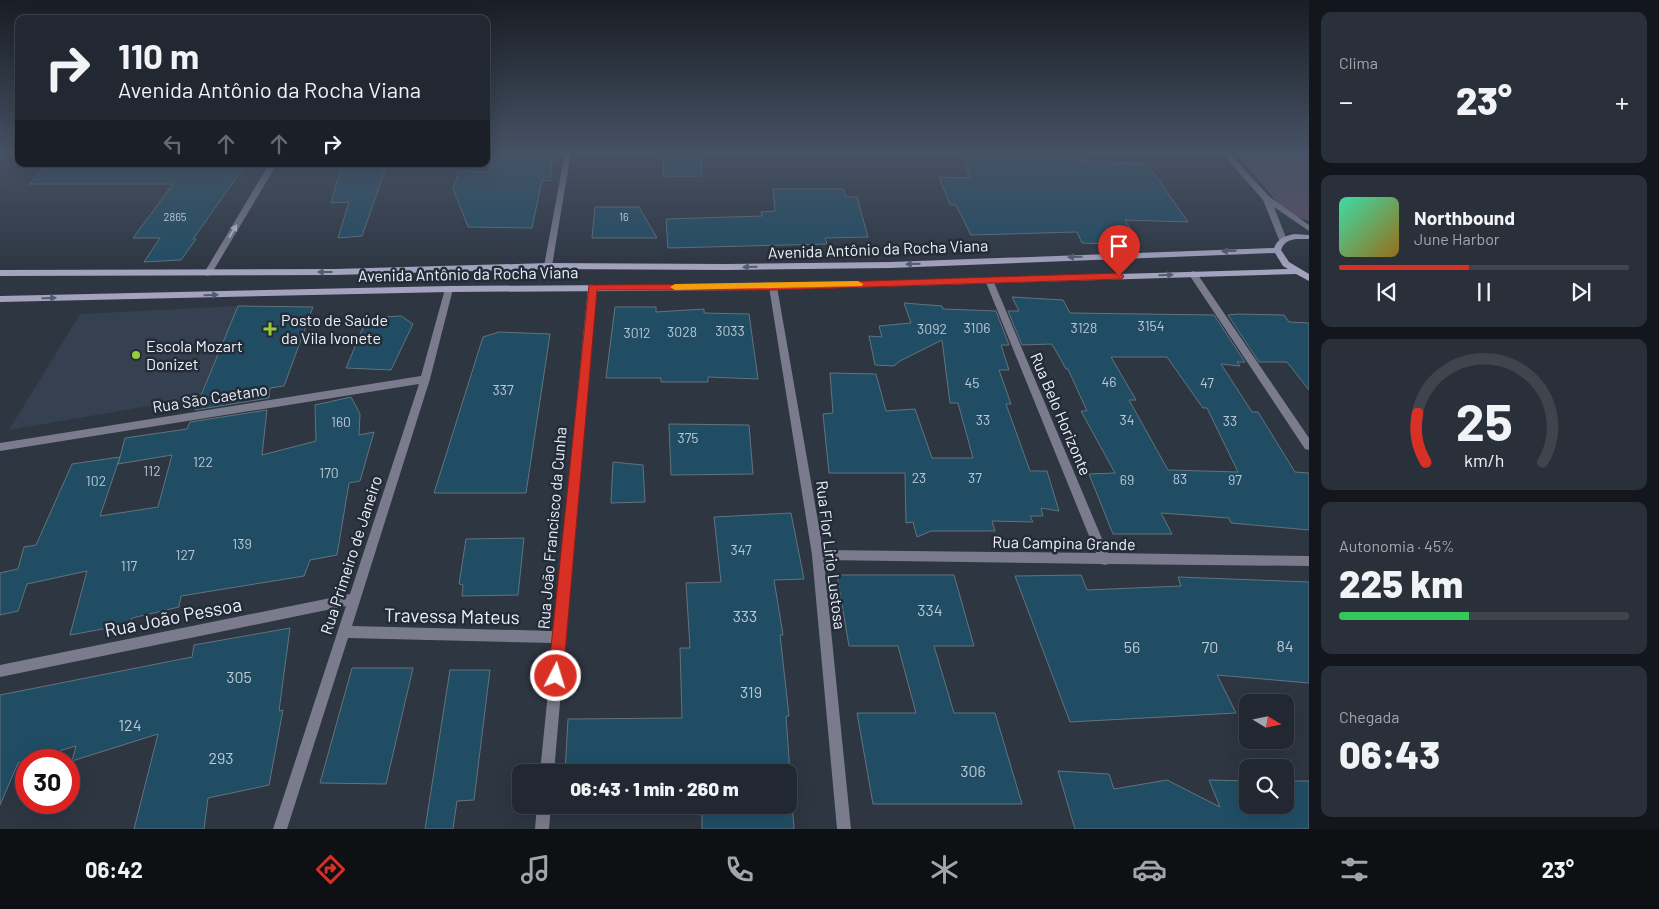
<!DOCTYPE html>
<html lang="pt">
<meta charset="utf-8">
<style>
body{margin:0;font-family:Barlow,sans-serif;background:#2a303a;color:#f1f3f6;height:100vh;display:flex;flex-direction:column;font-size:19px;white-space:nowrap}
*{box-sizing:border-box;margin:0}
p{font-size:16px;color:#a2a6ac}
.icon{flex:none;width:28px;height:28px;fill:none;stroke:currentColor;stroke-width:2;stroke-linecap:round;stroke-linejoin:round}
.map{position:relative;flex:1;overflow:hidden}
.side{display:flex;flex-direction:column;gap:12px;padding:12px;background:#13161c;width:350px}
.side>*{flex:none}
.hud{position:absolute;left:15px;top:15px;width:475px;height:152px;border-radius:10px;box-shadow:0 5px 20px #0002,0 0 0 1px #3f444d;background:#222832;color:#f1f3f6;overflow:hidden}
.needle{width:32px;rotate:100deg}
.fabs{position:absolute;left:1239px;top:694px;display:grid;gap:10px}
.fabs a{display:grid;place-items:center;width:55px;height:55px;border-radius:10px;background:#222832;box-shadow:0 5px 20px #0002,0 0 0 1px #3f444d;font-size:25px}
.speed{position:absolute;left:15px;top:749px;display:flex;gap:10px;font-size:25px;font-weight:700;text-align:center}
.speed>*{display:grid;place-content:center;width:65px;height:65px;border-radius:50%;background:#222832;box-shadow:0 5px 20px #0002,0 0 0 1px #3f444d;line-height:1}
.speed .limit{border:8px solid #d22;background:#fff;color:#111}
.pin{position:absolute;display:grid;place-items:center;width:42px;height:42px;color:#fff;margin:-51px -21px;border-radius:50% 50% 50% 0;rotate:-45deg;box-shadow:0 0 5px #0007}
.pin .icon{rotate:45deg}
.me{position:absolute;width:55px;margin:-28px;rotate:5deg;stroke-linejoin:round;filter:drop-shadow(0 0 4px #0008)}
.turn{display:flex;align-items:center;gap:18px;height:105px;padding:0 20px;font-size:22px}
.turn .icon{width:65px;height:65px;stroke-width:2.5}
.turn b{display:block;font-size:35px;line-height:42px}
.lanes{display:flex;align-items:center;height:48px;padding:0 20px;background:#0003;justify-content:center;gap:25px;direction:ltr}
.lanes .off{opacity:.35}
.big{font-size:38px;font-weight:800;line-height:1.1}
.side .card{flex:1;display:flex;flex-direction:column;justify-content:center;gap:8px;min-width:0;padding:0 18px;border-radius:10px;background:#2a303a}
.side .dial{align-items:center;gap:0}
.dial svg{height:130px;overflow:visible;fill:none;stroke:#3f444d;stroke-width:7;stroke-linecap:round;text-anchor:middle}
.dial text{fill:#f1f3f6;stroke:none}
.song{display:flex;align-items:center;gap:15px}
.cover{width:60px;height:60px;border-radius:8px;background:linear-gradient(135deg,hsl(160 70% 55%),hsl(40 70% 35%))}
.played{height:5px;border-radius:2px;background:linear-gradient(90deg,#d93025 45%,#3f444d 45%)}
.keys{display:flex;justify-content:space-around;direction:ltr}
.heat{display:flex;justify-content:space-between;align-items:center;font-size:28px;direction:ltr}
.charge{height:8px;border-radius:4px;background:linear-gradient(90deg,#34c759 45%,#3f444d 0)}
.trip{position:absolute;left:512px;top:764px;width:285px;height:50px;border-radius:10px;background:#222832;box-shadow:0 5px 20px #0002,0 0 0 1px #3f444d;font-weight:800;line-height:50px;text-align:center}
.dock{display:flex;height:80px;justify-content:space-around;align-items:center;background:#0e1014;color:#a2a6ac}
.dock .icon{width:35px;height:35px}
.dock .selected{color:#d93025}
.dock b{font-size:22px;color:#f1f3f6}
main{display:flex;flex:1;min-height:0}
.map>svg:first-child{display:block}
.built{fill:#354051}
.green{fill:#5c4f65}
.building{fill:#204d64;stroke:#62737c;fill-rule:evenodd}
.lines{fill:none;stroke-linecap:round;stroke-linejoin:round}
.minor{fill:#7b7b8e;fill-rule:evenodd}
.tertiary{fill:#7b7b8e;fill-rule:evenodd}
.secondary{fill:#a3a2bf;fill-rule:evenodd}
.oneway{fill:#caced9}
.oneway2{fill:#575b6e}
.route{fill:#d93025;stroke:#8d1f18}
.slow{fill:#f59e0b}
.poi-dot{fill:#97cc38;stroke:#242c38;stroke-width:2}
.labels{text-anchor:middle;stroke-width:5;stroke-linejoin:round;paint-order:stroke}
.far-number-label{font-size:11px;fill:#b9c8d4}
.number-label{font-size:14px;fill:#b9c8d4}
.street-label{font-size:16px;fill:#ecf1f9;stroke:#242c38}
.poi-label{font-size:16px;fill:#ecf1f9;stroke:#242c38;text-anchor:start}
.near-number-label{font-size:16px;fill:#b9c8d4}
.near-street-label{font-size:19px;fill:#ecf1f9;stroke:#242c38}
</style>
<main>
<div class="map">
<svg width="1309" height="829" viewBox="0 0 1309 829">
<rect width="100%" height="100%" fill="#2e3642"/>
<path class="built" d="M238,306L201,397L9,430L80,314Z"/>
<path class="green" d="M1235,152H1309V221L1287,214Z"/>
<g class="building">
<path d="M494,152H553L550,181L542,180L532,228L468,227L453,188L459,171L490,172Z"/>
<path d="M664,152H702L701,176L663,177Z"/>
<path d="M962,152H1080L1086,162L1147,163L1188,222L1125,220L1140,245L1082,243L1077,232L971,235L956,205H950L939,177L970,178Z"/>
<path d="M48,164H246L193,239H196L181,260L144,262L160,238H133L173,184H29Z"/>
<path d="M342,164H387L362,236L338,238L349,202L331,203Z"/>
<path d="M773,189H843L846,197H857L868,237L825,238L827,244L668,248L666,219L762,216L761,212L775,211Z"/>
<path d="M595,207H639L657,238H592Z"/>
<path d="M1012,297L1063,300L1070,313L1214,315L1245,362H1237L1240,366L1221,364L1252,412H1258L1295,472L1309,473V530L1231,523L1229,518L1161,513L1172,534H1113L1089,474L1115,473L1081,411H1087L1068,369H1066L1052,344L1022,345L1008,311H1019ZM1111,357H1167L1203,408H1207L1238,472L1168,470L1129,400H1136Z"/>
<path d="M904,303L942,306L943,309L996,311L1009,345H1001L1009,370H999L1011,404H1006L1030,471H1047L1059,511L1041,508L1043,516H1030L1033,522L992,521L995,531H931L917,537L913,522L906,523L905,473H829L823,414L833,413L830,373L876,374L886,411L915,409L932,458H973L958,403H950L942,340L900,361L894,366L875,365L869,336L882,337L879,326L911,323Z"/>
<path d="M238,306L313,307L284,386L270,388L269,398L195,410Z"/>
<path d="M615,307H656V312L704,309V313L749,314L758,379L708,377V382H661V378H606Z"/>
<path d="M1237,314L1284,315L1289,322L1309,323V390L1287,362H1259L1228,315Z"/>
<path d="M401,316L413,324L391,370L346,368L367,318Z"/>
<path d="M499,332L550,334L526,493H434L483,337Z"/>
<path d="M351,397L360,414L359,435L374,432L360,481L349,483L337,555L310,560L304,576L181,596L179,607L132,618L130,624L70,635L87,571L27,584L18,611L0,615V573L18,569L24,547L36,545L72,464L120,457L125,438L187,429L190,422L267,410L262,455L316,441L315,405ZM172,455L158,507L100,516L120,457L118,464Z"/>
<path d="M669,424L749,425L753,474L671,475Z"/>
<path d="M613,462L643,465L645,502L611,503Z"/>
<path d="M791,513L804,579L774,580L783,635H780L789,716H786L794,829H702V809L563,812V805H789V772H565L568,719L682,718L680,648H690L686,583L721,582L714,517Z"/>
<path d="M524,538L518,595L462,596L463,585L459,584L466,539Z"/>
<path d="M837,575H954L974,646H934L954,713H995L1022,804H873L857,713H916L898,646H849Z"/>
<path d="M1081,575L1087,590L1181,586L1178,577L1309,582V683L1217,675L1236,713L1070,722L1015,576Z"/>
<path d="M290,628L279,711L283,710L269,785L208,798L204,829H134L158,734L72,761L76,746L18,763L0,805V695L192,657L194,645Z"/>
<path d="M352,668H413L386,784L320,783Z"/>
<path d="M450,670H490L474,800L457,801L453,829H425Z"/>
<path d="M1058,771L1109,774L1114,789L1167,780L1220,807L1209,780L1248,781V805H1285V781H1309V829H1075Z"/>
</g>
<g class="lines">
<g class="minor">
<path d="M565,152H571L552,266L548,269L544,266Z"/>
<path d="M1221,152H1228L1270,197L1309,225V231L1274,207L1287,240L1283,242H1280L1263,200Z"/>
<path d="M1193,271L1196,272L1309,438V450L1305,449L1190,276L1189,274Z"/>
<path d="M989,277L993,280L1108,553L1309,556V566L1109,564L1105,565L1101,564L824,560L851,829H837L812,555L769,287L773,284L777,287L823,550L1096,553L985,280Z"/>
<path d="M592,284L596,287L554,772H540L553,643L348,638L287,829H273L346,606L0,677V665L350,594L419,384L0,451V443L421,376L445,289L449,286L453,289L430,379L352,626L554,631L588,287Z"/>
<path d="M537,805H551L549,829H535Z"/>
</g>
<path class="tertiary" d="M269,164H277L212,273L208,276L205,275L204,273Z"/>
<path class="secondary" d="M1294,234L1309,235V239C1298,239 1285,237 1281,250L1289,262L1309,274V281L1296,274L773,290L449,292L0,302V296L449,286L773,284L1288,269L1283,266L1275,253L890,268L726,270L548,269L335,275L0,276V270L335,269L548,263L726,264L890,262L1274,248C1278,238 1285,236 1294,234Z"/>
</g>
<defs><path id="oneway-solid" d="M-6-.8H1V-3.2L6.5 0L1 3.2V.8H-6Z" transform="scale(1.25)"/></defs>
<use class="oneway" href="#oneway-solid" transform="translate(233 231) rotate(-59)"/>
<g class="oneway2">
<use href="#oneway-solid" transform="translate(1229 251) rotate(179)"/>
<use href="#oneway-solid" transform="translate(1075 257) rotate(178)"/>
<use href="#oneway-solid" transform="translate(913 264) rotate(178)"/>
<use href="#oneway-solid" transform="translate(750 267) rotate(179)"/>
<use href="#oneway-solid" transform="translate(325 272) rotate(180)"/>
<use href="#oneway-solid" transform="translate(1166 275) rotate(-2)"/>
<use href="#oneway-solid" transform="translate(211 295) rotate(-1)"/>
<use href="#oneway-solid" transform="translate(49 298) rotate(-1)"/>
</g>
<linearGradient id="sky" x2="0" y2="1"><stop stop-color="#191e24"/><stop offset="0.57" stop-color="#465265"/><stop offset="1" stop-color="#465265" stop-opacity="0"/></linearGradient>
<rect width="1309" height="268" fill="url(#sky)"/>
<path class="route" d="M1119,273L1124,276L1122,279L773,290H597L563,676L561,681L556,683L550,681L548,676L589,285L773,284Z"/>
<path class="slow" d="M858,281L863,284L862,286L675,290L670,287L675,284Z"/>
<g class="poi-dot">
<path d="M267.5 321.5h5v5h5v5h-5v5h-5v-5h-5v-5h5z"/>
<circle cx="136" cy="355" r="5"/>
</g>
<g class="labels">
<g class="far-number-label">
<text x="175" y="221">2865</text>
<text x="624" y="221">16</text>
</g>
<g class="number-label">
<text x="1151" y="331">3154</text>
<text x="977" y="333">3106</text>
<text x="1084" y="333">3128</text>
<text x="932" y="334">3092</text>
<text x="730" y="336">3033</text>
<text x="682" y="337">3028</text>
<text x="637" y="338">3012</text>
<text x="1109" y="387">46</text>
<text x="972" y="388">45</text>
<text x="1207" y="388">47</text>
<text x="503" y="395">337</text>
<text x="983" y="425">33</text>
<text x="1127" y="425">34</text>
<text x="1230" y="426">33</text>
<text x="341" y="427">160</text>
<text x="688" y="443">375</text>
<text x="203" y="467">122</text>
<text x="152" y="476">112</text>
<text x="329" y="478">170</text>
<text x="919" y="483">23</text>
<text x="975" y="483">37</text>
<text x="1180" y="484">83</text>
<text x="1127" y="485">69</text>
<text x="1235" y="485">97</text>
<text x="96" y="486">102</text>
<text x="242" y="549">139</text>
<text x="741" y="555">347</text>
<text x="185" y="560">127</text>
<text x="129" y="571">117</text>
</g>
<g class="street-label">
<text transform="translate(878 249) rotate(-2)" y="6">Avenida Antônio da Rocha Viana</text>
<text transform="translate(468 274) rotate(-1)" y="6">Avenida Antônio da Rocha Viana</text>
<text transform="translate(210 398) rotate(-9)" y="6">Rua São Caetano</text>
<text transform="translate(1061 414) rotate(67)" y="6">Rua Belo Horizonte</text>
<text transform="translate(552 528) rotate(-85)" y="6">Rua João Francisco da Cunha</text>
<text transform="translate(1064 543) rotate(1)" y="6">Rua Campina Grande</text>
<text transform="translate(351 555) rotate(-72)" y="6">Rua Primeiro de Janeiro</text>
<text transform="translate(831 555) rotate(83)" y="6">Rua Flor Lírio Lustosa</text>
</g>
<g class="poi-label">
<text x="281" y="326">Posto de Saúde<tspan x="281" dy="18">da Vila Ivonete</tspan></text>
<text x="146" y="352">Escola Mozart<tspan x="146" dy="18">Donizet</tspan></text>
</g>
<g class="near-number-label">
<text x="930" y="616">334</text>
<text x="745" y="622">333</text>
<text x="1285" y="652">84</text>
<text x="1132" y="653">56</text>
<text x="1210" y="653">70</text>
<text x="239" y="683">305</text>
<text x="751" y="698">319</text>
<text x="130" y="731">124</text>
<text x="221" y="764">293</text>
<text x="973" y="777">306</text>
</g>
<g class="near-street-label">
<text transform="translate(452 616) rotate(1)" y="7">Travessa Mateus</text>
<text transform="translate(173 617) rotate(-11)" y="7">Rua João Pessoa</text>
</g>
</g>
</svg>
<div class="fabs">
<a><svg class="needle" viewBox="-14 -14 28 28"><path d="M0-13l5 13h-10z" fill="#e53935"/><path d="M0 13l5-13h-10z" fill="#a2a6ac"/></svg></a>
<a><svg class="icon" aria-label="search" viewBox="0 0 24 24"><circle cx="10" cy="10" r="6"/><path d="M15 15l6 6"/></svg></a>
</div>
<div class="speed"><div class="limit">30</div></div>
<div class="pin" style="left:1119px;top:276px;background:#d93025"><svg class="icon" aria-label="arrive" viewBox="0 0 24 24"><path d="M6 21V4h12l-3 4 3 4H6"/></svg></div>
<svg class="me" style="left:556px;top:676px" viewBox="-20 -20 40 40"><circle r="17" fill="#d93025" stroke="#fff" stroke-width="3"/><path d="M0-11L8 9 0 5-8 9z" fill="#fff"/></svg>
<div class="trip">06:43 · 1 min · 260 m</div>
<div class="hud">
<div class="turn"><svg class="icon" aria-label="right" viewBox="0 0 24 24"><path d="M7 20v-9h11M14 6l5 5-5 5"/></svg><div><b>110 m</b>Avenida Antônio da Rocha Viana</div></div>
<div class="lanes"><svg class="icon off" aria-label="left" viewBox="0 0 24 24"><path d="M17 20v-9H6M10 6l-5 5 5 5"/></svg><svg class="icon off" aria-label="ahead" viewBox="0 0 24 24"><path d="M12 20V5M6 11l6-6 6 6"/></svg><svg class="icon off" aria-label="ahead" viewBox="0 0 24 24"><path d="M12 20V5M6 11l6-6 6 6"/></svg><svg class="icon" aria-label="right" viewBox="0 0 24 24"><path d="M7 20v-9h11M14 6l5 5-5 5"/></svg></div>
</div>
</div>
<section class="side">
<div class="card"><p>Clima</p>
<div class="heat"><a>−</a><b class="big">23°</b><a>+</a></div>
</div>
<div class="card">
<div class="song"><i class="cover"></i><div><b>Northbound</b><p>June Harbor</p></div></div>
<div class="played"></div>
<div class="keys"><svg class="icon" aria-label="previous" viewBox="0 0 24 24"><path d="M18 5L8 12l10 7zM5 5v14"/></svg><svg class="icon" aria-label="pause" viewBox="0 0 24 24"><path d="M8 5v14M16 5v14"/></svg><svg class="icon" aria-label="next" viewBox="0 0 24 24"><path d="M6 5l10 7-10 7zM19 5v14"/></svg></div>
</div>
<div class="card dial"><svg viewBox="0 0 100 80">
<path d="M14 69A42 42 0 1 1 86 69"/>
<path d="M14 69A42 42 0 0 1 9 39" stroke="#d93025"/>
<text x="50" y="56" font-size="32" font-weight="700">25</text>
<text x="50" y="72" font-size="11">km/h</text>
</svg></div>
<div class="card"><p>Autonomia · 45%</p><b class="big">225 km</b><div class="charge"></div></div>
<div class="card"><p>Chegada</p><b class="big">06:43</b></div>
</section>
</main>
<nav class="dock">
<b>06:42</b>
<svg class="icon selected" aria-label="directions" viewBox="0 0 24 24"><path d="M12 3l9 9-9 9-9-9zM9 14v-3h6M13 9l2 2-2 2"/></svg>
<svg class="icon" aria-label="music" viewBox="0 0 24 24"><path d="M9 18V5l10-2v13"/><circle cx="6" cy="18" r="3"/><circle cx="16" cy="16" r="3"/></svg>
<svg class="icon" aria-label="phone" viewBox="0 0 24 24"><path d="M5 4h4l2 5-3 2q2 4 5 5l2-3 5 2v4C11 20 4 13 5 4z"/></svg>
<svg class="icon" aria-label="climate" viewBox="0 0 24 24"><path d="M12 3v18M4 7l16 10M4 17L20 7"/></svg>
<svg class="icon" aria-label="car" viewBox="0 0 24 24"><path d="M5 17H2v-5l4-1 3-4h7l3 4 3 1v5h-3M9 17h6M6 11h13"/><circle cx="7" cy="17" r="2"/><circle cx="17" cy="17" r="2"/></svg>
<svg class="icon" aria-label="filters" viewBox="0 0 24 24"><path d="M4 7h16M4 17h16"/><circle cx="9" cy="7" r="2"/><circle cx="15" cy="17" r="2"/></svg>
<b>23°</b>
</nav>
